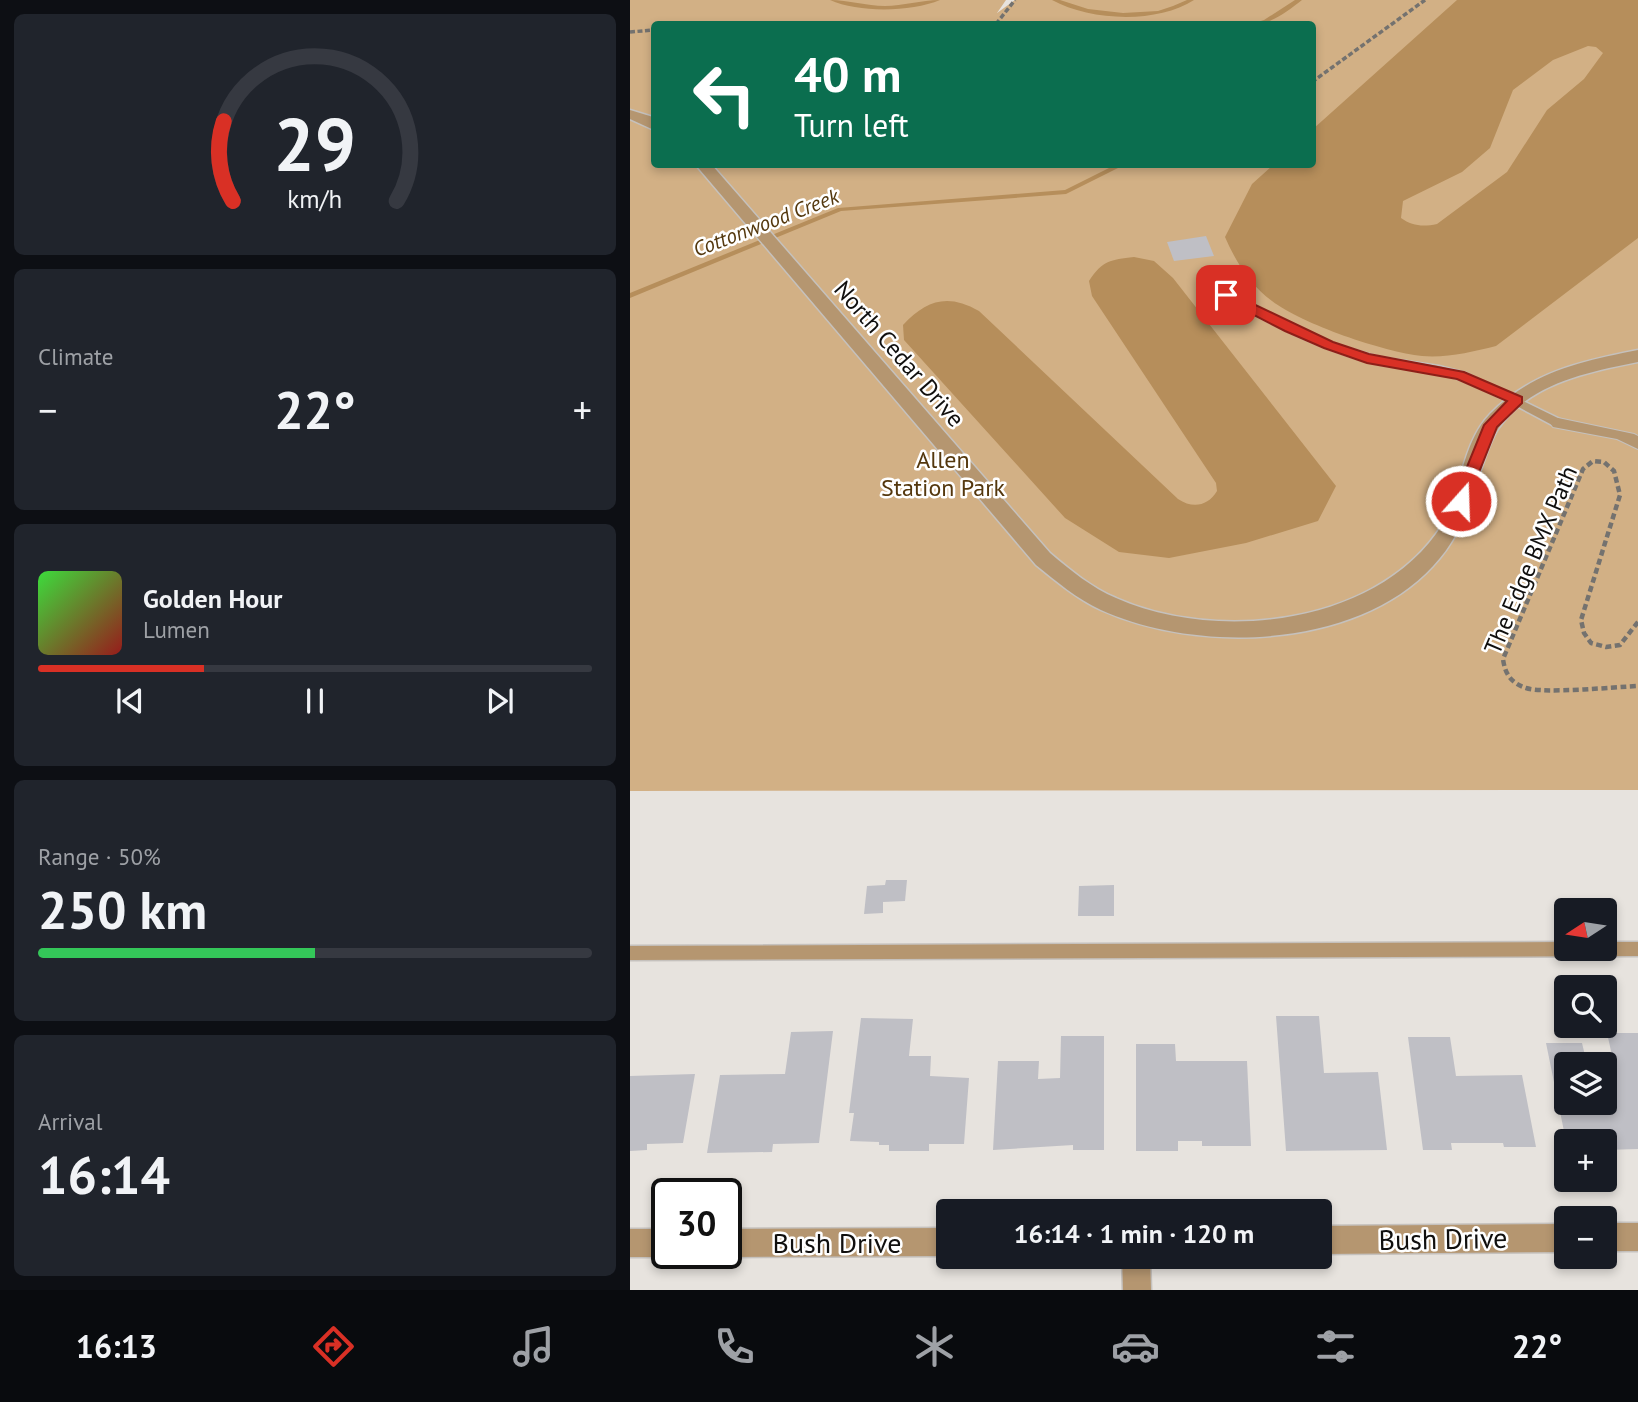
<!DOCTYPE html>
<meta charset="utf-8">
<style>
body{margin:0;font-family:"PT Sans",sans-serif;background:#20242c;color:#f1f3f6;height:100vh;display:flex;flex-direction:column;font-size:26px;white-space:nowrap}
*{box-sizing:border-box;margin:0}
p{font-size:23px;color:#9ea1a6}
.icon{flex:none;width:38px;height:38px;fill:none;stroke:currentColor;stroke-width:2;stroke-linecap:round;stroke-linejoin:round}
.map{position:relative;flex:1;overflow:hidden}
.details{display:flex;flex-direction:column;gap:14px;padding:14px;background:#0d0f14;width:630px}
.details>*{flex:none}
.guide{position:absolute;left:21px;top:21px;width:665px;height:147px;border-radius:7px;box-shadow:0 4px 10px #0003;background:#0b6e4f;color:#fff;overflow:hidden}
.needle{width:46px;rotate:258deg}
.controls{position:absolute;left:924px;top:898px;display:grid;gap:14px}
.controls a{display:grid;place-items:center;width:63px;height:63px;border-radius:7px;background:#171b24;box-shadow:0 4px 10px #0003;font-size:35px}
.speed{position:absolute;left:21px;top:1178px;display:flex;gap:14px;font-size:35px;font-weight:700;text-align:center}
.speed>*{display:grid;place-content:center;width:91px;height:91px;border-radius:50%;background:#171b24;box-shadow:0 4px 10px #0003;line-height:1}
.speed .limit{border:4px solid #111;border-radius:10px;background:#fff;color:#111}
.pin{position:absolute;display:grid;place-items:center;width:60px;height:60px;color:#fff;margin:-30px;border-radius:14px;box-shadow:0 4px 10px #0006}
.me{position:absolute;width:77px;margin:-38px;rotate:20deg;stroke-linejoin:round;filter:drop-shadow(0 0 5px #0008)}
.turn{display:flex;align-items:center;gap:24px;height:147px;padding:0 28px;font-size:32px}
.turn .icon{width:91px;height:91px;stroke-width:2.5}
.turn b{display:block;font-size:49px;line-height:60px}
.big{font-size:52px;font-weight:700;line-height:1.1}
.details .card{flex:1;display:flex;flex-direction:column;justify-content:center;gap:10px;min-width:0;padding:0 24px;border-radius:10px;background:#20242c}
.details .dial{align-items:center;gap:0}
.dial svg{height:182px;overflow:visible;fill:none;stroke:#363941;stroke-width:7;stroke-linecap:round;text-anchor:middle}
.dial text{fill:#f1f3f6;stroke:none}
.song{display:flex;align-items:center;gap:21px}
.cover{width:84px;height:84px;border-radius:10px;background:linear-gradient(135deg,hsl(120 70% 55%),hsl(0 70% 35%))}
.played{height:7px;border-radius:4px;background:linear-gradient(90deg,#d93025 30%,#363941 30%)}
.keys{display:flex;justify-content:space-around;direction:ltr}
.heat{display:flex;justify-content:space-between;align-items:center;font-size:38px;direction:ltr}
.charge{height:10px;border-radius:5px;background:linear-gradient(90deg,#34c759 50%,#363941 0)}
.trip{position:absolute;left:306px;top:1199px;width:396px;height:70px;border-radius:7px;background:#171b24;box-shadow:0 4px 10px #0003;font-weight:700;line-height:70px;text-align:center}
.menu{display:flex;height:112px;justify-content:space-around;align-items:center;background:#090b0e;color:#9ea1a6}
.menu .icon{width:49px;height:49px}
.menu .on{color:#d93025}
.menu b{font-size:32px;color:#f1f3f6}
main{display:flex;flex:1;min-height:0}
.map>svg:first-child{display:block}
.green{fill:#d2b085;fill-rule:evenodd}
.water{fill:#b68e5b;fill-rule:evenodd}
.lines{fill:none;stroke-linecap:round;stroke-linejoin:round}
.stream{fill:#b68e5b;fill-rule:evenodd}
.building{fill:#bfbfc5}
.service-casing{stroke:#c5c1bd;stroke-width:3}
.pedestrian-casing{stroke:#c5c1bd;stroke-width:2}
.minor-casing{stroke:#c5c1bd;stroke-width:3}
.path-far1{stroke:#74726f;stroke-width:3.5;stroke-dasharray:5 2.5;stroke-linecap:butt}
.path{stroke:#74726f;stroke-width:4.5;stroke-dasharray:6 3.5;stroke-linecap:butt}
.service{fill:#b59670;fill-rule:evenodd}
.pedestrian{fill:#b59670;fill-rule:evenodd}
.minor{fill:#b59670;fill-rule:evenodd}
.route{fill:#d93025;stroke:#8d1f18;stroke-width:2}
.labels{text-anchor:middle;stroke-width:5;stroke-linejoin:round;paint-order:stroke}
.far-water-label{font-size:21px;font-style:italic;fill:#54380e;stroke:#fff}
.street-label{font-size:24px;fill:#100f0e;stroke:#fff}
.park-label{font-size:24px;fill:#54370d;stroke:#fff}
.near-street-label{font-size:28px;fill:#100f0e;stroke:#fff}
</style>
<main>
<section class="details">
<div class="card dial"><svg viewBox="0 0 100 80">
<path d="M14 69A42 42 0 1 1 86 69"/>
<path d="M14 69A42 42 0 0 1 10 34" stroke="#d93025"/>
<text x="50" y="56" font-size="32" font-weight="700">29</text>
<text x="50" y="72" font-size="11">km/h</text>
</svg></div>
<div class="card"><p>Climate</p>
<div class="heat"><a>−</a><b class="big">22°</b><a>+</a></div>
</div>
<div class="card">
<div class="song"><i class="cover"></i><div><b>Golden Hour</b><p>Lumen</p></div></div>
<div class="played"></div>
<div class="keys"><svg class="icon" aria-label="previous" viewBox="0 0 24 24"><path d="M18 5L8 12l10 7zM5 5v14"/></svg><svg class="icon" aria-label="pause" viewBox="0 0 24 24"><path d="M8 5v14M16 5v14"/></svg><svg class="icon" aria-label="next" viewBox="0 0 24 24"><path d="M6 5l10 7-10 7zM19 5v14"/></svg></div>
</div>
<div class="card"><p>Range · 50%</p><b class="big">250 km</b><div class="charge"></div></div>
<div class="card"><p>Arrival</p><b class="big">16:14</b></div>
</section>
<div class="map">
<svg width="1008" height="1290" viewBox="0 0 1008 1290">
<rect width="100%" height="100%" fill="#e7e3de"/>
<path class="green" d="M0,0H376L367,13L385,0H1008V790L0,791ZM24,24H682V164H24Z"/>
<g class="water">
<path d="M827,0H1008V238L866,346C842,352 817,358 792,356C754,352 672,324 642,301C620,285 606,262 595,237L622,184L643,165L682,164L683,129ZM958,46L966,47L973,53L954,79L917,110L877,172L807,224C793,227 782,226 771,218L773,201L832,172L860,148L883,90L923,60Z"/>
<path d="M504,257L524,261L543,278L706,486L688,521L616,543L539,558L489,552L435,518L274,340L273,325C296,300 318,293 349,311L548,499C563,509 578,506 587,491L586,483L462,296L459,281C473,260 480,260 504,257Z"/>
</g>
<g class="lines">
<g class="stream">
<path d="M200,0C219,0 236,6 255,6C273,6 291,0 310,0C281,12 229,13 200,0Z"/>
<path d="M422,0H430L458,9L493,13L528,11L543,6L557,0H564C527,24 460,21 422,0Z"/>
<path d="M665,0H672C658,11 639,26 621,24L634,20Z"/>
<path d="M487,164H496L436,194L211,211L0,298V293L208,208L435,190Z"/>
</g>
</g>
<g class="building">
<path d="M576,236L584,256L544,261L537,242Z"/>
<path d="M256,880H277L275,901L253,902V913L234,914L237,886L255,885Z"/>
<path d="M484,885V916H448L449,886Z"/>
<path d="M646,1016H689L694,1073L748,1072L757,1150L656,1151Z"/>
<path d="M231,1018L283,1019L279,1056H301L300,1076L339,1078L334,1144H299V1151H259V1145H249V1142L220,1141L224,1113H219Z"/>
<path d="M203,1031L189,1143L143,1144L142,1152L77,1153L90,1075L155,1074L161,1032Z"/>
<path d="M977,1033H1008V1149L975,1150V1141H936L916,1043H952L957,1064H936V1102H975V1069H985Z"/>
<path d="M431,1036H474V1150H443V1145L363,1150L368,1061H409L408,1079L430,1078Z"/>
<path d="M778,1037H820L826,1076L892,1075L906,1147H874L873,1143H821L822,1150H793Z"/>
<path d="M506,1044H545L546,1061H617L621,1146H572V1141H548V1151H506Z"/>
<path d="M65,1074L53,1143L17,1144V1150L0,1151V1076Z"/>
</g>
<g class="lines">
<g class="service-casing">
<g id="service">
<path d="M596,292L668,329L704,344L749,357L809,366L836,373L932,420L933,423L932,426H924C893,410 862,391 828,379C800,368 768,370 739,362C687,348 639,324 593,297L591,295Z"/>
<path d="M936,942V948H975V942H1008V956L0,960V946Z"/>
</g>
</g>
<g class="pedestrian-casing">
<path id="pedestrian" d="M928,418L1004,434L1008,436V449L987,439L923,427L920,423Z"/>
</g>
<g class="minor-casing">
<g id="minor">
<path d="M0,110L23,117L24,130L0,119Z"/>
<path d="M65,164H81L420,553C440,570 462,588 486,598C585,642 739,626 806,534C832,499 829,446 860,414C901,372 952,361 1008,350V362C959,372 899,383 868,429C859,443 854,462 848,478C835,513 830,537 803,566C727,649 568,654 471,610C447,599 426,581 406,565Z"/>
<rect x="975" y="1223" width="33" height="28"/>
<path d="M936,1224V1252L690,1254V1226Z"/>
<path d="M318,1228V1256L96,1257L86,1253H96V1229Z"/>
<path d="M0,1229H37V1253H47L37,1257H0Z"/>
<path d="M492,1256H520L521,1290H493Z"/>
</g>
</g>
<g class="path-far1">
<path d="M366,24L385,0"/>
<path d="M0,32L24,30"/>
<path d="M682,82L795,0"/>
</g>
<path class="path" d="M1008,622L990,645L976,647L961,643L954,633L951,620L990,495L984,471L974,462L963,461L953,469L873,659C875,674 881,683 896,688C914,694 985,687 1008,686"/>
<use href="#service" class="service"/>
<use href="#pedestrian" class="pedestrian"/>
<use href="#minor" class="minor"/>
</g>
<path class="route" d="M596,291L703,342L739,354L834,372L892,397V403L867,427L836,505H826L823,501L854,425L877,401L827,379L737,363L694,348L655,331L591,298L589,295Z"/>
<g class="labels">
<g class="far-water-label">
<text transform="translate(136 223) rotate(-21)" y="7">Cottonwood Creek</text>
</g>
<g class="street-label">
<text transform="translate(269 354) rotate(49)" y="8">North Cedar Drive</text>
<text transform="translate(901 560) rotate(-67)" y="8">The Edge BMX Path</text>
</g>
<g class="park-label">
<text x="313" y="468">Allen<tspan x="313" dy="28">Station Park</tspan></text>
</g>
<g class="near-street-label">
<text transform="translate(813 1239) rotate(-1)" y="10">Bush Drive</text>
<text x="207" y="1253">Bush Drive</text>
</g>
</g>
</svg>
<div class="controls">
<a><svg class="needle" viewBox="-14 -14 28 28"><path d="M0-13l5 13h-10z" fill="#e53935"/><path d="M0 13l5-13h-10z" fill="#9ea1a6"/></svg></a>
<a><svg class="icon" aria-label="search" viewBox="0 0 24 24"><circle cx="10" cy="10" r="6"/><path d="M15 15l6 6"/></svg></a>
<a><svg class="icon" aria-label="layers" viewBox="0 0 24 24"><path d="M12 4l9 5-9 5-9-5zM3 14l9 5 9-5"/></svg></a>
<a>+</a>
<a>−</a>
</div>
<div class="speed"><div class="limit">30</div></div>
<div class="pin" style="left:596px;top:295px;background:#d93025"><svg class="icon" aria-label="arrive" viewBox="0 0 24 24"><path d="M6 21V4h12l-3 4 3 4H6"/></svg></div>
<svg class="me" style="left:831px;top:501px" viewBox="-20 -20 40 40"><circle r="17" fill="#d93025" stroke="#fff" stroke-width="3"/><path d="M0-11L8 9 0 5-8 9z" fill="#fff"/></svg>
<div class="trip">16:14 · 1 min · 120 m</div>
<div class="guide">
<div class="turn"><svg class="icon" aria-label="left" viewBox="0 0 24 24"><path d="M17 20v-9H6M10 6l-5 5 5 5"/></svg><div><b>40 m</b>Turn left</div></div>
</div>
</div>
</main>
<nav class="menu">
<b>16:13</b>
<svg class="icon on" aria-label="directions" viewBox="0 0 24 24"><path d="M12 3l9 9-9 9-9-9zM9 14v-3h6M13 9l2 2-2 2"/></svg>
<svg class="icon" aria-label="music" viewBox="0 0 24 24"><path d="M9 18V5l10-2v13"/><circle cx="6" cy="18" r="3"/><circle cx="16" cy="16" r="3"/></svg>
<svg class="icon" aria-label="phone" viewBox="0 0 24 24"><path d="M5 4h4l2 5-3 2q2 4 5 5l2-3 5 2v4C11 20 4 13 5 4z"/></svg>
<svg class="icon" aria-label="climate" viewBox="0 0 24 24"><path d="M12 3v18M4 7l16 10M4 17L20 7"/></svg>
<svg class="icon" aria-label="car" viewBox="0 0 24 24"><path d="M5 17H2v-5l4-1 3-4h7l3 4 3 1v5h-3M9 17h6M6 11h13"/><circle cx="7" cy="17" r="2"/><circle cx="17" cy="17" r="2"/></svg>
<svg class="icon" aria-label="filters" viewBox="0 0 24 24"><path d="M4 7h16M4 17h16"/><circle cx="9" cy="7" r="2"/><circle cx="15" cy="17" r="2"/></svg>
<b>22°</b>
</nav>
